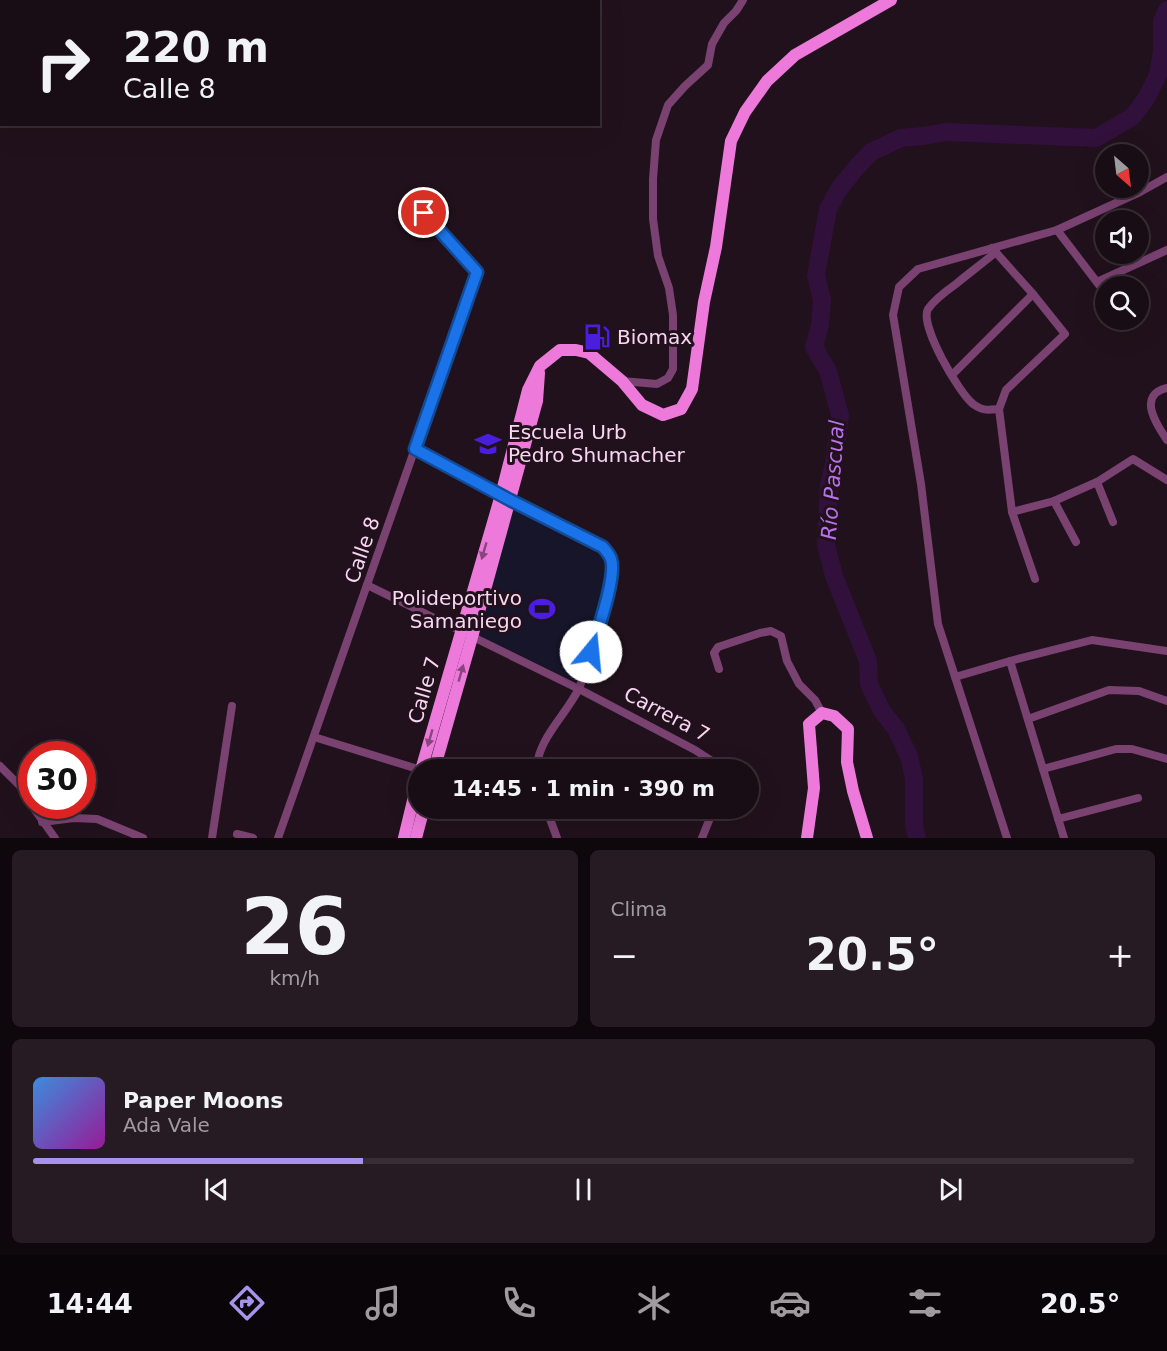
<!DOCTYPE html>
<html lang="es">
<meta charset="utf-8">
<style>
body{margin:0;font-family:"DejaVu Sans",sans-serif;background:#261b22;color:#f1f3f6;height:100vh;display:flex;flex-direction:column;font-size:22px;white-space:nowrap}
*{box-sizing:border-box;margin:0}
p{font-size:20px;color:#9f9ca0}
.icon{flex:none;width:33px;height:33px;fill:none;stroke:currentColor;stroke-width:2;stroke-linecap:round;stroke-linejoin:round}
.map{position:relative;height:838px;overflow:hidden}
.sheet{display:flex;flex-direction:column;gap:12px;padding:12px;background:#0e070c;flex:1}
.sheet>*{flex:none}
.hud{position:absolute;left:0px;top:0px;width:600px;height:126px;box-shadow:0 6px 24px #0002,0 0 0 2px #372d34;background:#190d15;color:#f1f3f6;overflow:hidden}
.needle{width:39px;rotate:152deg}
.buttons{position:absolute;left:1095px;top:144px;display:grid;gap:12px}
.buttons a{display:grid;place-items:center;width:54px;height:54px;border-radius:50%;background:#190d15;box-shadow:0 6px 24px #0002,0 0 0 2px #372d34;font-size:30px}
.speed{position:absolute;left:18px;top:741px;display:flex;gap:12px;font-size:30px;font-weight:700;text-align:center}
.speed>*{display:grid;place-content:center;width:78px;height:78px;border-radius:50%;background:#190d15;box-shadow:0 6px 24px #0002,0 0 0 2px #372d34;line-height:1}
.speed .limit{border:9px solid #d22;background:#fff;color:#111}
.pin{position:absolute;display:grid;place-items:center;width:51px;height:51px;color:#fff;margin:-26px;border:3px solid #fff;border-radius:50%;box-shadow:0 2px 6px #0007}
.me{position:absolute;width:66px;margin:-33px;rotate:17deg;stroke-linejoin:round;filter:drop-shadow(0 0 4px #0008)}
.turn{display:flex;align-items:center;gap:21px;height:126px;padding:0 24px;font-size:27px}
.turn .icon{width:78px;height:78px;stroke-width:2.5}
.turn b{display:block;font-size:42px;line-height:51px}
.big{font-size:45px;font-weight:600;line-height:1.1}
.sheet .card{flex:1;display:flex;flex-direction:column;justify-content:center;gap:9px;min-width:0;padding:0 21px;border-radius:9px;background:#261b22}
.sheet .dial{align-items:center;gap:0}
.dial b{font-size:78px;line-height:1}
.song{display:flex;align-items:center;gap:18px}
.cover{width:72px;height:72px;border-radius:9px;background:linear-gradient(135deg,hsl(210 70% 55%),hsl(300 70% 35%))}
.played{height:6px;border-radius:3px;background:linear-gradient(90deg,#a693eb 30%,#372d34 30%)}
.keys{display:flex;justify-content:space-around;direction:ltr}
.heat{display:flex;justify-content:space-between;align-items:center;font-size:33px;direction:ltr}
.sheet .tiles{flex:1;display:grid;gap:12px;grid-template-columns:1fr 1fr}
.card:last-child{grid-column:span 2}
.trip{position:absolute;left:408px;top:759px;width:351px;height:60px;border-radius:30px;background:#190d15;box-shadow:0 6px 24px #0002,0 0 0 2px #372d34;font-weight:600;line-height:60px;text-align:center}
.menu{display:flex;height:96px;justify-content:space-around;align-items:center;background:#0a0508;color:#9f9ca0}
.menu .icon{width:42px;height:42px}
.menu .active{color:#a693eb}
.menu b{font-size:27px;color:#f1f3f6}
.map>svg:first-child{display:block}
.green{fill:#17152a}
.lines{fill:none;stroke-linecap:round;stroke-linejoin:round}
.river{stroke:#31103b;stroke-width:18}
.street{stroke:#7a4271;stroke-width:8}
.secondary{stroke:#ed7adb;stroke-width:12}
.oneway{fill:#87467c}
.route-casing{stroke:#114b97;stroke-width:15}
.route{stroke:#1a73e8;stroke-width:10}
.labels{text-anchor:middle;stroke-width:6;stroke-linejoin:round;paint-order:stroke}
.poi-label{font-size:20px;fill:#f9d6f1;stroke:#21111c;text-anchor:start}
.street-label{font-size:20px;fill:#f9d6f1;stroke:#21111c}
.water-label{font-size:21px;font-style:italic;fill:#ba72ec;stroke:#21111c}
</style>
<div class="map">
<svg width="1167" height="838" viewBox="0 0 1167 838">
<rect width="100%" height="100%" fill="#21111c"/>
<path class="green" d="M512,509L602,557L607,569L606,584L578,683L477,634Z"/>
<g class="lines">
<path class="river" d="M917,838L914,825V779L909,756L896,729L882,711L869,684L868,661L834,576L826,545L829,485L834,464L840,415L828,371L814,347L820,325L822,300L816,275L828,209L839,189L856,168L871,152L901,138L923,136L946,132L1096,138L1132,117L1146,99L1158,75L1162,51V21L1167,10"/>
<g class="street">
<path d="M1057,230L1106,294"/>
<path d="M992,248L1033,294L1065,334L1006,390L999,409L1012,512L1035,579"/>
<path d="M996,252C983,263 969,273 956,284C946,291 935,299 928,309C919,325 959,393 973,404C983,411 987,410 999,409"/>
<path d="M1097,282L1167,250"/>
<path d="M952,375L1033,294"/>
<path d="M622,381L657,384L668,378L673,369V315L669,288L658,256L653,219V179L656,140L668,105L685,86L708,65L712,44L724,23L736,11L743,0"/>
<path d="M1167,388C1137,395 1156,424 1167,440"/>
<path d="M415,449L510,500L603,547C605,550 610,555 611,558C618,575 596,634 590,653C587,664 584,677 579,688C568,713 536,740 537,770"/>
<path d="M1097,482L1113,522"/>
<path d="M1054,501L1076,542"/>
<path d="M1012,512L1054,501L1097,482L1133,459L1167,480"/>
<path d="M367,585L579,689L695,750L712,761L718,770"/>
<path d="M1010,661L1064,838"/>
<path d="M719,669L714,653L718,647L760,633L771,631L781,636L787,661L799,684L815,700L822,713"/>
<path d="M955,677L1010,661L1092,640L1167,651"/>
<path d="M1028,719L1109,690L1139,691L1167,701"/>
<path d="M314,737L421,770"/>
<path d="M0,766L20,786L32,805"/>
<path d="M1043,769L1116,749H1132L1167,759"/>
<path d="M32,806L55,838"/>
<path d="M546,808L557,838"/>
<path d="M1058,819L1138,798"/>
<path d="M42,822L74,818L97,819L143,838"/>
<path d="M237,834L253,838"/>
<path d="M212,838L232,706"/>
<path d="M278,838L477,272L424,213"/>
<path d="M702,838L714,808"/>
<path d="M1007,838L938,624L921,484L893,315L899,287L918,269L1057,230L1140,192L1167,177"/>
</g>
<g class="secondary">
<path d="M421,770L501,495L528,390L540,366L560,350H576L589,353L622,381L642,405L663,415L681,409L692,389L704,302L716,247L731,141L745,112L767,81L795,55L891,0"/>
<path d="M434,770L472,637L537,401L539,373"/>
<path d="M404,838L418,780"/>
<path d="M416,838L424,808"/>
<path d="M807,838L814,788L809,724L822,713L834,716L848,729L847,762L853,791L867,838"/>
</g>
</g>
<defs><path id="oneway-solid" d="M-6-.8H1V-3.2L6.5 0L1 3.2V.8H-6Z" transform="scale(1.5)"/></defs>
<g class="oneway">
<use href="#oneway-solid" transform="translate(484 551) rotate(106)"/>
<use href="#oneway-solid" transform="translate(461 673) rotate(-74)"/>
<use href="#oneway-solid" transform="translate(430 738) rotate(106)"/>
</g>
<g class="lines">
<g class="route-casing">
<path id="route" d="M424,213L477,272L415,449L510,500L603,547C606,551 610,555 611,559C617,577 597,632 591,652"/>
</g>
<use href="#route" class="route"/>
</g>
<defs>
<g id="fuel-bare" transform="scale(2.07)"><path d="M-5.5-6h7V0h2V4h1.3V-2.5L3-4.5l.8-.8L6-3V5H2.5V1h-1V6h-7ZM-4.2-4.7v3.2H.2V-4.7Z" fill="#4a1ede" stroke="#21111c" stroke-width="2.5" paint-order="stroke"/></g>
<g id="school-bare" transform="scale(2.07)"><path d="M0-5L7-2L0 1L-7-2ZM-4 1L0 2.5L4 1V4Q0 6-4 4Z" fill="#4a1ede" stroke="#21111c" stroke-width="2.5" paint-order="stroke"/></g>
<g id="stadium-bare" transform="scale(2.07)"><path d="M0-5a6.5 5 0 1 0 0 10a6.5 5 0 1 0 0-10ZM-3.5-1.8h7v3.6h-7Z" fill="#4a1ede" stroke="#21111c" stroke-width="2.5" paint-order="stroke"/></g>
</defs>
<g fill-rule="evenodd">
<use href="#fuel-bare" x="597" y="337"/>
<use href="#school-bare" x="488" y="444"/>
<use href="#stadium-bare" x="542" y="609"/>
</g>
<g class="labels">
<g class="poi-label">
<text x="617" y="344">Biomax</text>
<text x="508" y="439">Escuela Urb<tspan x="508" dy="23">Pedro Shumacher</tspan></text>
<text x="522" y="605" text-anchor="end">Polideportivo<tspan x="522" dy="23">Samaniego</tspan></text>
</g>
<g class="street-label">
<text transform="translate(362 550) rotate(-71)" y="7">Calle 8</text>
<text transform="translate(424 690) rotate(-74)" y="7">Calle 7</text>
<text transform="translate(667 714) rotate(28)" y="7">Carrera 7</text>
</g>
<g class="water-label">
<text transform="translate(833 480) rotate(-86)" y="7">Río Pascual</text>
</g>
</g>
</svg>
<div class="buttons">
<a><svg class="needle" viewBox="-14 -14 28 28"><path d="M0-13l5 13h-10z" fill="#e53935"/><path d="M0 13l5-13h-10z" fill="#9f9ca0"/></svg></a>
<a><svg class="icon" aria-label="sound" viewBox="0 0 24 24"><path d="M4 9h4l5-4v14l-5-4H4zM17 9q2 3 0 6"/></svg></a>
<a><svg class="icon" aria-label="search" viewBox="0 0 24 24"><circle cx="10" cy="10" r="6"/><path d="M15 15l6 6"/></svg></a>
</div>
<div class="speed"><div class="limit">30</div></div>
<div class="pin" style="left:424px;top:213px;background:#d93025"><svg class="icon" aria-label="arrive" viewBox="0 0 24 24"><path d="M6 21V4h12l-3 4 3 4H6"/></svg></div>
<svg class="me" style="left:591px;top:652px" viewBox="-20 -20 40 40"><circle r="19" fill="#fff"/><path d="M0-13L10 11 0 6-10 11z" fill="#1a73e8"/></svg>
<div class="trip">14:45 · 1 min · 390 m</div>
<div class="hud">
<div class="turn"><svg class="icon" aria-label="right" viewBox="0 0 24 24"><path d="M7 20v-9h11M14 6l5 5-5 5"/></svg><div><b>220 m</b>Calle 8</div></div>
</div>
</div>
<section class="sheet">
<div class="tiles">
<div class="card dial"><b>26</b><p>km/h</p></div>
<div class="card"><p>Clima</p>
<div class="heat"><a>−</a><b class="big">20.5°</b><a>+</a></div>
</div>
<div class="card">
<div class="song"><i class="cover"></i><div><b>Paper Moons</b><p>Ada Vale</p></div></div>
<div class="played"></div>
<div class="keys"><svg class="icon" aria-label="previous" viewBox="0 0 24 24"><path d="M18 5L8 12l10 7zM5 5v14"/></svg><svg class="icon" aria-label="pause" viewBox="0 0 24 24"><path d="M8 5v14M16 5v14"/></svg><svg class="icon" aria-label="next" viewBox="0 0 24 24"><path d="M6 5l10 7-10 7zM19 5v14"/></svg></div>
</div>
</div>
</section>
<nav class="menu">
<b>14:44</b>
<svg class="icon active" aria-label="directions" viewBox="0 0 24 24"><path d="M12 3l9 9-9 9-9-9zM9 14v-3h6M13 9l2 2-2 2"/></svg>
<svg class="icon" aria-label="music" viewBox="0 0 24 24"><path d="M9 18V5l10-2v13"/><circle cx="6" cy="18" r="3"/><circle cx="16" cy="16" r="3"/></svg>
<svg class="icon" aria-label="phone" viewBox="0 0 24 24"><path d="M5 4h4l2 5-3 2q2 4 5 5l2-3 5 2v4C11 20 4 13 5 4z"/></svg>
<svg class="icon" aria-label="climate" viewBox="0 0 24 24"><path d="M12 3v18M4 7l16 10M4 17L20 7"/></svg>
<svg class="icon" aria-label="car" viewBox="0 0 24 24"><path d="M5 17H2v-5l4-1 3-4h7l3 4 3 1v5h-3M9 17h6M6 11h13"/><circle cx="7" cy="17" r="2"/><circle cx="17" cy="17" r="2"/></svg>
<svg class="icon" aria-label="filters" viewBox="0 0 24 24"><path d="M4 7h16M4 17h16"/><circle cx="9" cy="7" r="2"/><circle cx="15" cy="17" r="2"/></svg>
<b>20.5°</b>
</nav>
